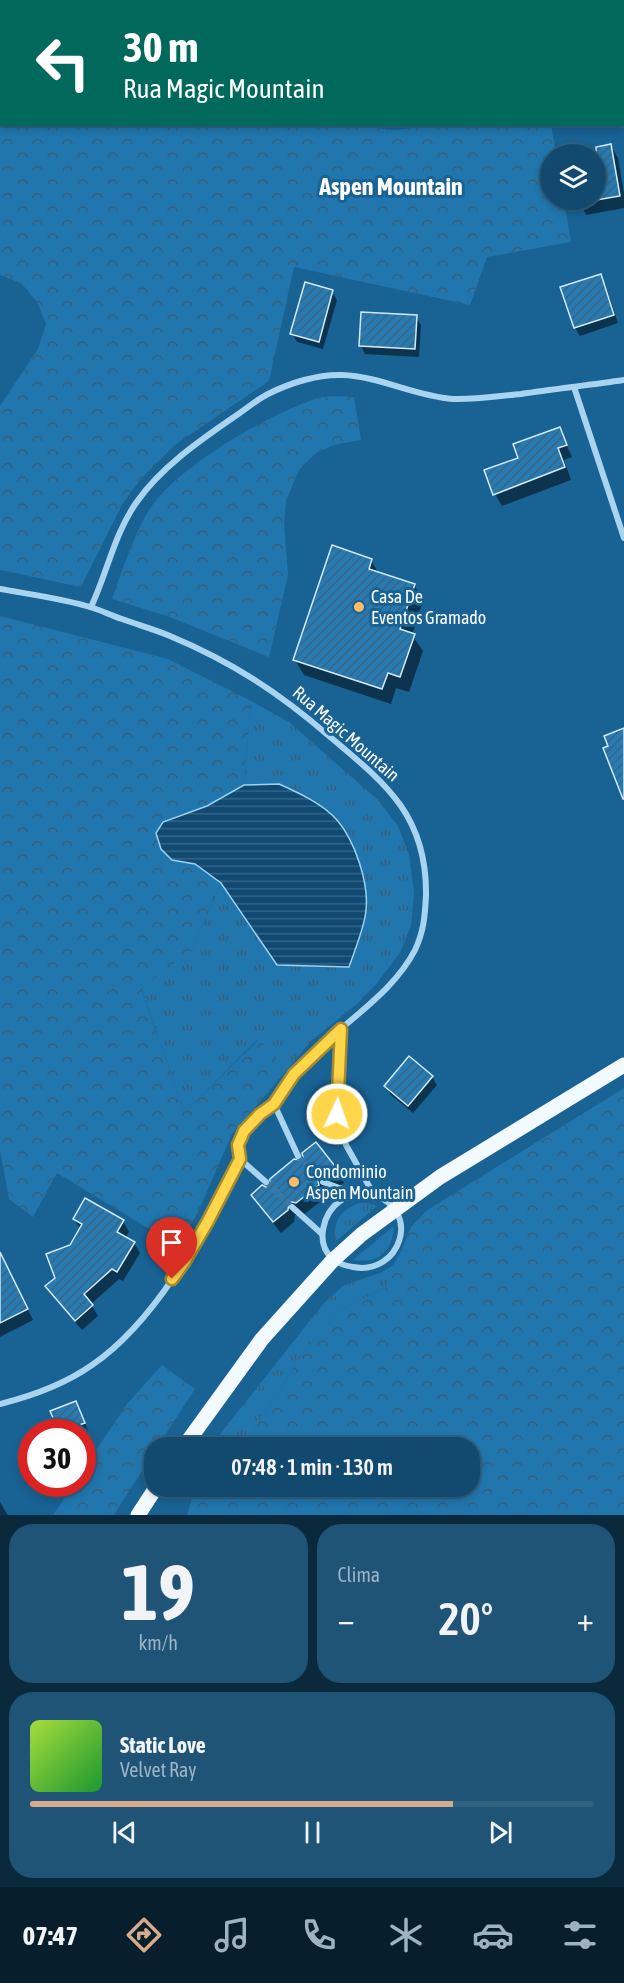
<!DOCTYPE html>
<html lang="pt">
<meta charset="utf-8">
<style>
body{margin:0;font-family:"Asap Condensed",sans-serif;background:#1f5477;color:#f1f3f6;height:100vh;display:flex;flex-direction:column;font-size:22px;white-space:nowrap}
*{box-sizing:border-box;margin:0}
p{font-size:20px;color:#9cb3c3}
.icon{flex:none;width:33px;height:33px;fill:none;stroke:currentColor;stroke-width:2;stroke-linecap:round;stroke-linejoin:round}
.map{position:relative;height:1515px;overflow:hidden}
.panel{display:flex;flex-direction:column;gap:9px;padding:9px;background:#0a293d;flex:1}
.panel>*{flex:none}
.guide{position:absolute;left:0px;top:0px;width:624px;height:126px;box-shadow:0 3px 9px #0003,0 0 0 2px #316282;background:#00695c;color:#fff;overflow:hidden}
.buttons{position:absolute;left:540px;top:144px;display:grid;gap:12px}
.buttons a{display:grid;place-items:center;width:66px;height:66px;border-radius:50%;background:#124a6f;box-shadow:0 3px 9px #0003,0 0 0 2px #316282;font-size:30px}
.speed{position:absolute;left:18px;top:1419px;display:flex;gap:12px;font-size:30px;font-weight:700;text-align:center}
.speed>*{display:grid;place-content:center;width:78px;height:78px;border-radius:50%;background:#124a6f;box-shadow:0 3px 9px #0003,0 0 0 2px #316282;line-height:1}
.speed .limit{border:9px solid #d22;background:#fff;color:#111}
.pin{position:absolute;display:grid;place-items:center;width:51px;height:51px;color:#fff;margin:-62px -26px;border-radius:50% 50% 50% 0;rotate:-45deg;box-shadow:0 0 6px #0007}
.pin .icon{rotate:45deg}
.me{position:absolute;width:66px;margin:-33px;rotate:3deg;stroke-linejoin:round;filter:drop-shadow(0 0 4px #0008)}
.turn{display:flex;align-items:center;gap:21px;height:126px;padding:0 24px;font-size:27px}
.turn .icon{width:78px;height:78px;stroke-width:2.5}
.turn b{display:block;font-size:42px;line-height:51px}
.big{font-size:45px;font-weight:600;line-height:1.1}
.panel .card{flex:1;display:flex;flex-direction:column;justify-content:center;gap:9px;min-width:0;padding:0 21px;border-radius:24px;background:#1f5477}
.panel .dial{align-items:center;gap:0}
.dial b{font-size:78px;line-height:1}
.song{display:flex;align-items:center;gap:18px}
.cover{width:72px;height:72px;border-radius:9px;background:linear-gradient(135deg,hsl(80 70% 55%),hsl(130 70% 35%))}
.played{height:6px;border-radius:3px;background:linear-gradient(90deg,#d6ab8b 75%,#316282 75%)}
.keys{display:flex;justify-content:space-around;direction:ltr}
.heat{display:flex;justify-content:space-between;align-items:center;font-size:33px;direction:ltr}
.panel .tiles{flex:1;display:grid;gap:9px;grid-template-columns:1fr 1fr}
.card:last-child{grid-column:span 2}
.trip{position:absolute;left:144px;top:1437px;width:336px;height:60px;border-radius:24px;background:#124a6f;box-shadow:0 3px 9px #0003,0 0 0 2px #316282;font-weight:600;line-height:60px;text-align:center}
.dock{display:flex;height:96px;justify-content:space-around;align-items:center;background:#071e2c;color:#9cb3c3}
.dock .icon{width:42px;height:42px}
.dock .on{color:#d6ab8b}
.dock b{font-size:27px;color:#f1f3f6}
.map>svg:first-child{display:block}
.grass{fill:url(#grass-tufts)}
.forest{fill:url(#forest-crowns)}
.water{fill:url(#water-rules);stroke:#9bd2f3;stroke-width:1.5}
.shadow{fill:#0007}
.building{fill:url(#building-hatch);stroke:#d0eafb;stroke-width:1.5}
.lines{fill:none;stroke-linecap:round;stroke-linejoin:round}
.street-tunnel{stroke:#3b7aa4;stroke-width:6;stroke-dasharray:6 3;stroke-linecap:butt}
.street{stroke:#a9d4f0;stroke-width:6}
.primary{stroke:#f2f9ff;stroke-width:15}
.route-casing{stroke:#a68a30;stroke-width:15}
.route{stroke:#ffd54a;stroke-width:10}
.poi-dot{fill:#ffbc68;stroke:#186294;stroke-width:2}
.labels{text-anchor:middle;stroke-width:6;stroke-linejoin:round;paint-order:stroke}
.poi-label{font-size:18px;fill:#fff;stroke:#186294;text-anchor:start}
.street-label{font-size:18px;fill:#fff;stroke:#186294}
.district-label{font-size:24px;font-weight:bold;fill:#fff;stroke:#186294}
</style>
<div class="map">
<svg width="624" height="1515" viewBox="0 0 624 1515">
<defs>
<pattern id="grass-tufts" width="24" height="20" patternUnits="userSpaceOnUse" patternTransform="scale(1.5)"><rect width="24" height="20" fill="#2176ad"/><path d="M3 7l-1-3M5 7V3M7 7l1-3M15 17l-1-3M17 17v-4M19 17l1-3" fill="none" stroke="#395f78"/></pattern>
<pattern id="forest-crowns" width="20" height="18" patternUnits="userSpaceOnUse" patternTransform="scale(1.5)"><rect width="20" height="18" fill="#2176ad"/><path d="M2 6a3 3 0 1 1 6 0M12 15a3 3 0 1 1 6 0" fill="none" stroke="#395f78"/></pattern>
<pattern id="water-rules" width="6" height="5" patternUnits="userSpaceOnUse" patternTransform="scale(1.5)"><rect width="6" height="5" fill="#104971"/><path d="M0 2.5h6" fill="none" stroke="#346486"/></pattern>
<pattern id="building-hatch" width="6" height="6" patternUnits="userSpaceOnUse" patternTransform="scale(1.5)"><rect width="6" height="6" fill="#277bb2"/><path d="M-1 1l2-2M0 6l6-6M5 7l2-2" fill="none" stroke="#3a647f"/></pattern>
</defs>
<rect width="100%" height="100%" fill="#186294"/>
<g class="grass">
<path d="M251,701L289,722L378,800L398,826L409,854L414,893L411,926L400,953L377,983L357,1004L311,1041L287,1070L258,1039L184,1113L141,987L192,950L221,883L238,908L279,784L244,785Z"/>
<path d="M359,1203H368L377,1206L335,1242C333,1222 339,1211 359,1203Z"/>
<path d="M394,1226C393,1251 377,1265 353,1260Z"/>
<path d="M403,1249L386,1287L339,1311L302,1354L250,1437L239,1447L209,1448L324,1303L344,1285L380,1273L392,1266Z"/>
</g>
<g class="forest">
<path d="M1,96L2,124H337L395,130L450,124L551,125L556,154H550V200H564L571,242L487,257L470,305L294,267L269,381L175,445L141,479L123,503L81,587L0,570V406L38,349L46,324L37,302L21,283L0,275V97Z"/>
<path d="M354,397L361,440L334,445L316,453L299,470L286,501L284,524L288,575L269,657L167,616L112,599C123,569 137,523 157,499C190,460 269,414 318,398C329,395 343,397 354,397Z"/>
<path d="M0,616L168,659L251,701L244,785L207,806L164,822L172,860L195,864L221,883L192,950L141,988L184,1113L259,1039L287,1070L232,1134L198,1212L179,1247L57,1173L33,1217L9,1199L0,1150Z"/>
<path d="M624,1088V1515H187L194,1492L199,1487L470,1486V1448L239,1447L250,1437L302,1354L339,1311L386,1287L411,1227L426,1211Z"/>
<path d="M162,1365L195,1389L157,1447L154,1448V1452L114,1515H53L74,1484H82L83,1470L127,1404Z"/>
</g>
<path class="water" d="M279,784C299,793 323,804 337,820C355,841 369,883 366,910C365,926 354,952 349,967L277,965L221,883L195,864L172,860L161,849L156,833L163,822L207,806L244,785Z"/>
<g class="shadow">
<rect x="217" y="0" width="44" height="2"/>
<path d="M611,146L618,158L624,194V208L586,215L579,200H596V154H571V153Z"/>
<path d="M600,276L605,284L618,323L580,336L575,328L562,288Z"/>
<path d="M332,292L337,300L323,349L297,342L292,333Z"/>
<path d="M416,317L421,325L419,357L365,354L361,346Z"/>
<path d="M559,428L572,457L564,460L571,480L502,506L495,494L520,458Z"/>
<path d="M371,560L379,574L414,585L423,601L412,635L423,651L409,692L396,688L391,704L304,675L295,660Z"/>
<path d="M410,1058L432,1077L437,1085L413,1113L391,1095L386,1087Z"/>
<path d="M337,1171L344,1183L335,1190H327L324,1194L325,1198L303,1215L300,1214L295,1215L294,1222L281,1233L260,1207L253,1195L265,1189Z"/>
<path d="M74,1219L123,1221L129,1232L125,1238L134,1243L140,1253L123,1281L119,1279L91,1304L98,1316L82,1330L53,1296L47,1286L56,1278L71,1246L81,1230Z"/>
<path d="M0,1270L12,1278L33,1320L0,1337Z"/>
<path d="M80,1411L88,1431L82,1433L60,1432L52,1412Z"/>
<path d="M32,1456V1471L25,1459Z"/>
<path d="M0,1502L7,1514L8,1515H0Z"/>
</g>
<g class="building">
<path d="M611,144L620,196L596,200V147Z"/>
<path d="M601,274L614,315L574,328L560,287Z"/>
<path d="M305,282L333,290L319,342L290,334Z"/>
<path d="M361,312L417,315L415,349L359,346Z"/>
<path d="M560,427L567,445L558,448L565,467L493,495L484,470L518,458L513,444Z"/>
<path d="M332,545L372,559L369,569L415,584L400,629L415,634L400,677L388,673L382,689L293,660Z"/>
<path d="M624,728V799H623L603,748L608,746L604,736Z"/>
<path d="M409,1056L433,1076L408,1106L384,1086Z"/>
<path d="M316,1142L338,1170L327,1178H320L318,1181L319,1185L296,1203L292,1202L289,1203L288,1210L273,1222L251,1195L262,1185L266,1187L269,1186L270,1179L294,1159L301,1160L303,1157L302,1153Z"/>
<path d="M85,1198L124,1220L117,1232L135,1242L117,1272L112,1269L84,1294L93,1305L75,1321L45,1286L55,1278L46,1254L70,1245L82,1224L73,1219Z"/>
<path d="M0,1252L28,1309L0,1323Z"/>
<path d="M76,1401L85,1423L59,1432L50,1411Z"/>
</g>
<g class="lines">
<g class="street-tunnel">
<path d="M298,1156L323,1182"/>
<path d="M266,1182L292,1207"/>
</g>
<g class="street">
<path d="M131,0L133,2"/>
<path d="M622,80H624"/>
<path d="M574,387L624,538"/>
<path d="M0,589C28,594 66,599 93,608C103,611 112,616 122,619C138,625 154,629 170,636C232,662 278,692 329,736C385,783 427,815 426,895C425,915 424,931 415,950C394,991 351,1017 319,1049C310,1058 300,1067 293,1077C286,1085 282,1095 275,1102C265,1113 251,1119 243,1132C237,1142 240,1147 240,1156C239,1162 235,1168 233,1174C200,1238 154,1323 92,1365C65,1384 32,1396 0,1404"/>
<path d="M91,607C107,573 114,535 136,503C160,468 199,441 234,417C245,410 256,400 268,394C290,383 318,374 342,375C379,376 414,396 453,399C475,400 498,396 521,394C555,389 590,385 624,380"/>
<path d="M341,1029L337,1114L346,1145L374,1195"/>
<path d="M274,1104L298,1156"/>
<path d="M240,1159L266,1182"/>
<path d="M323,1182L356,1194"/>
<path d="M357,1194C363,1194 370,1194 375,1196C422,1211 400,1276 353,1267C346,1266 337,1263 332,1258C315,1243 323,1213 340,1201C344,1198 351,1196 357,1194Z"/>
<path d="M292,1207L322,1234"/>
</g>
<g class="primary">
<path d="M183,1448L262,1339L333,1260L362,1234L440,1177L624,1065"/>
<path d="M138,1515L157,1486"/>
</g>
</g>
<g class="lines">
<g class="route-casing">
<path id="route" d="M172,1279L185,1261L208,1221L240,1159L238,1145L244,1131L260,1114L274,1104L294,1074L341,1029L337,1114"/>
</g>
<use href="#route" class="route"/>
</g>
<g class="poi-dot">
<circle cx="359" cy="607" r="6"/>
<circle cx="294" cy="1182" r="6"/>
</g>
<g class="labels">
<g class="poi-label">
<text x="371" y="603">Casa De<tspan x="371" dy="21">Eventos Gramado</tspan></text>
<text x="306" y="1178">Condominio<tspan x="306" dy="21">Aspen Mountain</tspan></text>
</g>
<g class="street-label">
<text transform="translate(346 734) rotate(41)" y="6">Rua Magic Mountain</text>
</g>
<g class="district-label">
<text x="391" y="195">Aspen Mountain</text>
</g>
</g>
</svg>
<div class="buttons">
<a><svg class="icon" aria-label="layers" viewBox="0 0 24 24"><path d="M12 4l9 5-9 5-9-5zM3 14l9 5 9-5"/></svg></a>
</div>
<div class="speed"><div class="limit">30</div></div>
<div class="pin" style="left:172px;top:1279px;background:#d93025"><svg class="icon" aria-label="arrive" viewBox="0 0 24 24"><path d="M6 21V4h12l-3 4 3 4H6"/></svg></div>
<svg class="me" style="left:337px;top:1114px" viewBox="-20 -20 40 40"><circle r="17" fill="#ffd54a" stroke="#fff" stroke-width="3"/><path d="M0-11L8 9 0 5-8 9z" fill="#fff"/></svg>
<div class="trip">07:48 · 1 min · 130 m</div>
<div class="guide">
<div class="turn"><svg class="icon" aria-label="left" viewBox="0 0 24 24"><path d="M17 20v-9H6M10 6l-5 5 5 5"/></svg><div><b>30 m</b>Rua Magic Mountain</div></div>
</div>
</div>
<section class="panel">
<div class="tiles">
<div class="card dial"><b>19</b><p>km/h</p></div>
<div class="card"><p>Clima</p>
<div class="heat"><a>−</a><b class="big">20°</b><a>+</a></div>
</div>
<div class="card">
<div class="song"><i class="cover"></i><div><b>Static Love</b><p>Velvet Ray</p></div></div>
<div class="played"></div>
<div class="keys"><svg class="icon" aria-label="previous" viewBox="0 0 24 24"><path d="M18 5L8 12l10 7zM5 5v14"/></svg><svg class="icon" aria-label="pause" viewBox="0 0 24 24"><path d="M8 5v14M16 5v14"/></svg><svg class="icon" aria-label="next" viewBox="0 0 24 24"><path d="M6 5l10 7-10 7zM19 5v14"/></svg></div>
</div>
</div>
</section>
<nav class="dock">
<b>07:47</b>
<svg class="icon on" aria-label="directions" viewBox="0 0 24 24"><path d="M12 3l9 9-9 9-9-9zM9 14v-3h6M13 9l2 2-2 2"/></svg>
<svg class="icon" aria-label="music" viewBox="0 0 24 24"><path d="M9 18V5l10-2v13"/><circle cx="6" cy="18" r="3"/><circle cx="16" cy="16" r="3"/></svg>
<svg class="icon" aria-label="phone" viewBox="0 0 24 24"><path d="M5 4h4l2 5-3 2q2 4 5 5l2-3 5 2v4C11 20 4 13 5 4z"/></svg>
<svg class="icon" aria-label="climate" viewBox="0 0 24 24"><path d="M12 3v18M4 7l16 10M4 17L20 7"/></svg>
<svg class="icon" aria-label="car" viewBox="0 0 24 24"><path d="M5 17H2v-5l4-1 3-4h7l3 4 3 1v5h-3M9 17h6M6 11h13"/><circle cx="7" cy="17" r="2"/><circle cx="17" cy="17" r="2"/></svg>
<svg class="icon" aria-label="filters" viewBox="0 0 24 24"><path d="M4 7h16M4 17h16"/><circle cx="9" cy="7" r="2"/><circle cx="15" cy="17" r="2"/></svg>
</nav>
